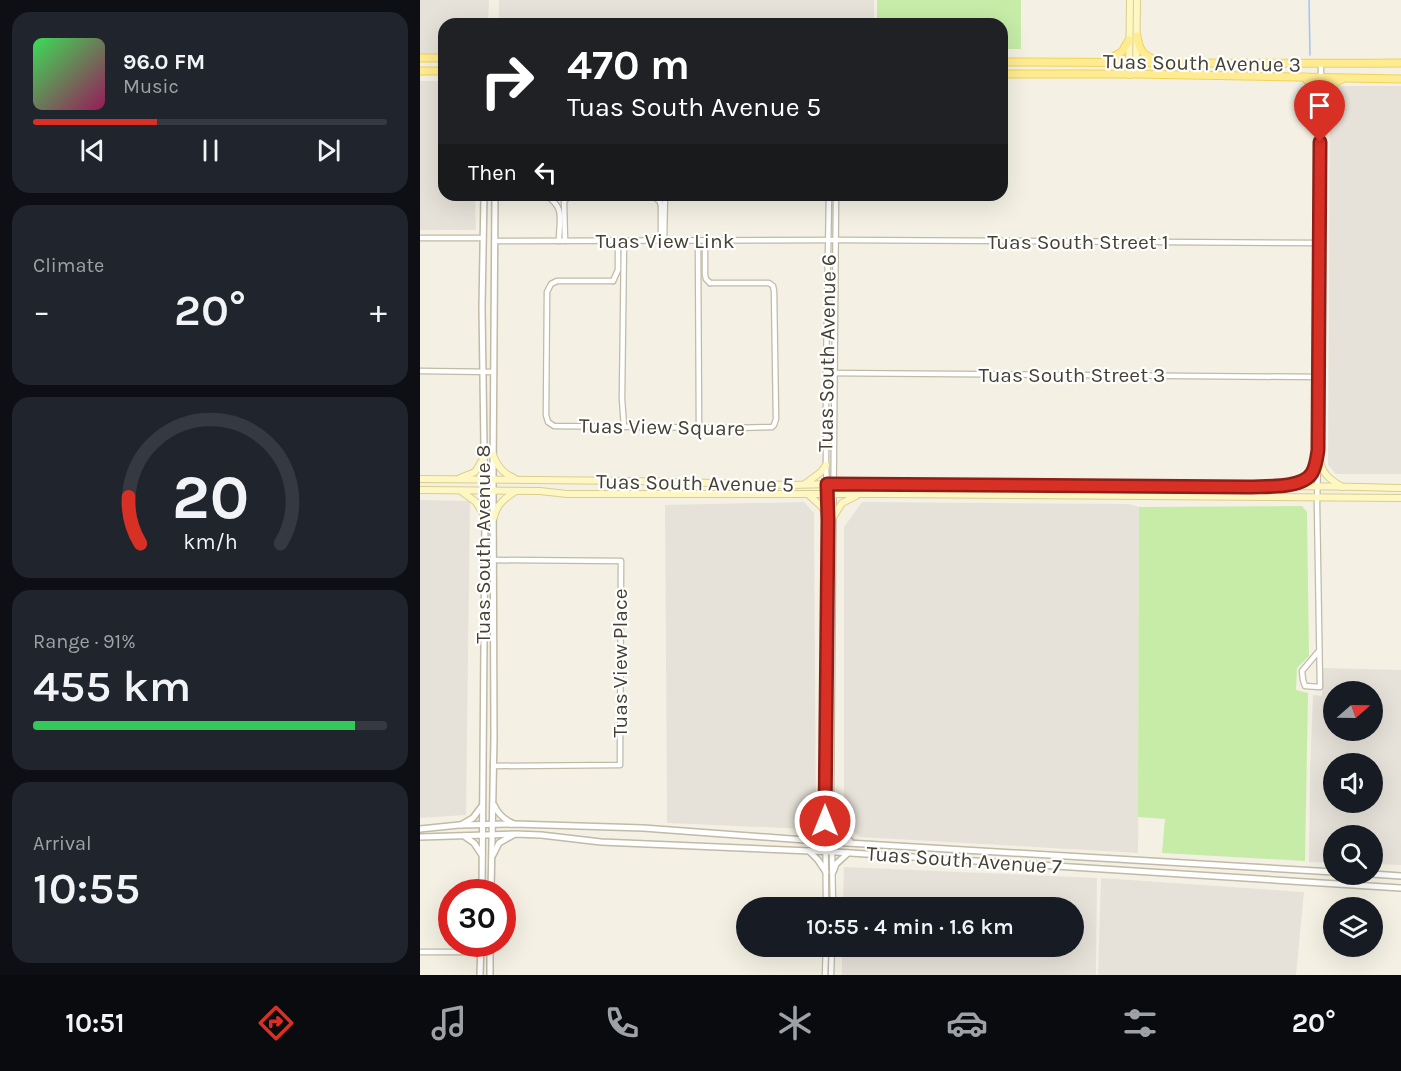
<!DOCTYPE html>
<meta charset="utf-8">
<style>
body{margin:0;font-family:Karla,sans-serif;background:#20242c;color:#f1f3f6;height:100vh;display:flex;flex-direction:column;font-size:22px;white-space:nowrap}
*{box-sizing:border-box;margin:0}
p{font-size:20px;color:#9ea1a6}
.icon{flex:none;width:33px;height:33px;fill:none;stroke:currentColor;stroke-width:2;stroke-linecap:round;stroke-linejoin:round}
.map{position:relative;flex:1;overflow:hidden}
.sheet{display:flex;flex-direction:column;gap:12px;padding:12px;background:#0d0f14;width:420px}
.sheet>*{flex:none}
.hud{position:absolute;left:18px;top:18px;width:570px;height:183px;border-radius:18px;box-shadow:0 6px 24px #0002;background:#202124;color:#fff;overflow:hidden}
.needle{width:39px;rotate:70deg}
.tools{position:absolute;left:903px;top:681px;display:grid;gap:12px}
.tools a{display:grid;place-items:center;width:60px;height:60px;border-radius:50%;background:#171b24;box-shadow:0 6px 24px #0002;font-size:30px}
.speed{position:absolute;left:18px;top:879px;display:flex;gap:12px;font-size:30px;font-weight:700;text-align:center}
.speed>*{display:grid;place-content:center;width:78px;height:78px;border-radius:50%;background:#171b24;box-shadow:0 6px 24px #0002;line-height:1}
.speed .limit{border:9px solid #d22;background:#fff;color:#111}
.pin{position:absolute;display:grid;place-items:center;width:51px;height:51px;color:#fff;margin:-62px -26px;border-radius:50% 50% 50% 0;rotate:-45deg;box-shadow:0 0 6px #0007}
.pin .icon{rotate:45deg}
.me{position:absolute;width:66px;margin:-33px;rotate:0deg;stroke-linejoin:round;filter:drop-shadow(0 0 4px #0008)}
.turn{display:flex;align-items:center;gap:21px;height:126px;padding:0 30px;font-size:27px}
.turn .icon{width:78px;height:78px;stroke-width:2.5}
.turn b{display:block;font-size:42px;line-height:51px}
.then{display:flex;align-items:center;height:57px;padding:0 30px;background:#0003;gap:12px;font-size:22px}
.big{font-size:45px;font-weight:600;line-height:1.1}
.sheet .tile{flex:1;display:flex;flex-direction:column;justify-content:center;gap:9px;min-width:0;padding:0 21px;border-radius:18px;background:#20242c}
.sheet .dial{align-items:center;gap:0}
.dial svg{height:156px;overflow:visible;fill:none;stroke:#363941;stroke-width:7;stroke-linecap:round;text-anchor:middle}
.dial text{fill:#f1f3f6;stroke:none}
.song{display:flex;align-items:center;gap:18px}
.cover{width:72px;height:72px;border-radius:9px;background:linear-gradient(135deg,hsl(130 70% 55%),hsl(330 70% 35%))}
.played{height:6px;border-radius:3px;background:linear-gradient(90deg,#d93025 35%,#363941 35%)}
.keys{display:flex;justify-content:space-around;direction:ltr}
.heat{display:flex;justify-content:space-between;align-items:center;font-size:33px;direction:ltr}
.charge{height:9px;border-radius:4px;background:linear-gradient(90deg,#34c759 91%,#363941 0)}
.trip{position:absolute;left:316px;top:897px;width:348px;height:60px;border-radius:30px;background:#171b24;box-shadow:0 6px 24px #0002;font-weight:600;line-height:60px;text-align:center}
.menu{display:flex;height:96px;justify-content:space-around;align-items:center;background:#090b0e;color:#9ea1a6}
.menu .icon{width:42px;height:42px}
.menu .active{color:#d93025}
.menu b{font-size:27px;color:#f1f3f6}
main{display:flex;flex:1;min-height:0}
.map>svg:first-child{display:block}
.industrial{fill:#e6e2d9;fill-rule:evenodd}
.green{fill:#c6eca8}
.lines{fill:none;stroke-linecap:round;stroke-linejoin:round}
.stream{stroke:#9ac6f7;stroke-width:1.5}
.minor-casing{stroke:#c0baa6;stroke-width:7}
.tertiary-casing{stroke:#c0baa6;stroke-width:8}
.secondary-casing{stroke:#d8ce8f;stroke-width:8}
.primary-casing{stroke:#efd357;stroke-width:9}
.minor{stroke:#fff;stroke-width:4.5}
.tertiary{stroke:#fff;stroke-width:5}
.secondary{stroke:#fff7c3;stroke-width:6}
.primary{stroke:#ffec92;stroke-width:7}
.route-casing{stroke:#8d1f18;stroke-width:15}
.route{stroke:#d93025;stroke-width:10}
.labels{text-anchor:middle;stroke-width:4.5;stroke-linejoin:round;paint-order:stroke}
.street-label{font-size:21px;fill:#474133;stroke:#fff}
</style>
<main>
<section class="sheet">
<div class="tile">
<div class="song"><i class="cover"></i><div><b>96.0 FM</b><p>Music</p></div></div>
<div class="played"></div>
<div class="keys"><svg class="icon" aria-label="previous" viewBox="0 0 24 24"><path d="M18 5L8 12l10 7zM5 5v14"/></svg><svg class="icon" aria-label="pause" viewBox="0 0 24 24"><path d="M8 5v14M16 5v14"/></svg><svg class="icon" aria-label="next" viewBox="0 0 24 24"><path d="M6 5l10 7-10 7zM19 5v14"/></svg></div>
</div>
<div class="tile"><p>Climate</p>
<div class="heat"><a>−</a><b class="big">20°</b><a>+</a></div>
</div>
<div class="tile dial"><svg viewBox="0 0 100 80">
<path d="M14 69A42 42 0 1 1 86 69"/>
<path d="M14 69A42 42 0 0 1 8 45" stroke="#d93025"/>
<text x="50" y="56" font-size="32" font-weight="700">20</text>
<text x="50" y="72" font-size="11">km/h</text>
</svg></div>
<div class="tile"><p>Range · 91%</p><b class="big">455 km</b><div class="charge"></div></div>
<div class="tile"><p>Arrival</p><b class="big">10:55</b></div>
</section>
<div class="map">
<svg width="981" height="975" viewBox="0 0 981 975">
<rect width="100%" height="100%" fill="#f4f1e4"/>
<g class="industrial">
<path d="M0,0H69L68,24H24V54H0Z"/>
<rect x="79" y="0" width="375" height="24"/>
<path d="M0,81H24V195H55L56,230H0Z"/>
<path d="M919,86H981V474H916L908,465L910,95Z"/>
<path d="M0,500L50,501L46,815L0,818Z"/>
<path d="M384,502L394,513L396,820L387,829L247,823L245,505Z"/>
<path d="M442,502L709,504L719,507L718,853L440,837L424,824V527Z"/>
<path d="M902,668L981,670V865L953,864L952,836H914L913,863L889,862L890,770L893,695L902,696ZM914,692H952V730H914ZM914,764H952V802H914Z"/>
<path d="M424,867L677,878L676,975H422V947L654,946V908L423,907Z"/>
<path d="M681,878L884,892L876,975H678Z"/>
</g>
<g class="green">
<path d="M457,0H601V49H582V24H457Z"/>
<path d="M882,506L887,512L889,656L877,668L876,690L888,693L885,861L742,853L745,819L718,817L719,507Z"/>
</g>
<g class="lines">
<path class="stream" d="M889,0L890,55"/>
<g class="minor-casing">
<g id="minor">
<path d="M125,195C146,207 139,220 139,241"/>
<path d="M192,195H233L240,202L241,206V241"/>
<path d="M0,238H63"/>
<path d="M75,241L419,240L900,243"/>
<path d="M145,241L144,202L147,198L154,195"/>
<path d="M244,241L245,195"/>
<path d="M278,241L279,428"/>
<path d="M285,241V275L286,279L290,283"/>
<path d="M193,281H137L131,284L127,292L126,415L128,422L134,426L312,428L352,427L354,425L356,419L354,291L353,286L349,283H290"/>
<path d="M193,281L198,270V241"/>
<path d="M0,371L74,372"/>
<path d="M406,373L898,377"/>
<path d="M204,427L202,399L204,241"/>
<path d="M898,451L901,63"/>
<path d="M898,460L897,504L900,687L885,686L883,680L882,671L898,652"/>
<path d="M73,766L200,765L201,561L74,560"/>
<path d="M406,908L405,765L408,520L406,465V373L409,195"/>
<path d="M413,908L411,796L416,195"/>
<path d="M0,952H61"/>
<path d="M405,975L406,946"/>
<path d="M411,975L412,946"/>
</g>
</g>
<g class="tertiary-casing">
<g id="tertiary">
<path d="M74,805C78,814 83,819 92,823"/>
<path d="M412,818C417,830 418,835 430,841"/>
<path d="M41,825L53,818L62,806"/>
<path d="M0,829L39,825L95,824L223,828L411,842L914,872"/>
<path d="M44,836L54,843L62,855"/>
<path d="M0,837L95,834L121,835L181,842L415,852L981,888"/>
<path d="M386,840L398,832L405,821"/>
<path d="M389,851L398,860L406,872"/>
<path d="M73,855L79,843L93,835"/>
<path d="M413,872L416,864L428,853"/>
<path d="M952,874L981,876"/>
<path d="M62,892L65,517L62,307L64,195"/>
<path d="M71,892L74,738L73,479L75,195"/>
<path d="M60,975L61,944"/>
<path d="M70,975V944"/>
</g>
</g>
<g class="secondary-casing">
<g id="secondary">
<path d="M716,74L717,0"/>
<path d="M709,75L710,0"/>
<path d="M73,455C78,467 83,473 94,478"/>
<path d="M899,457C902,474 908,478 922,487"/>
<path d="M40,478L55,472L64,457"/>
<path d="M0,479L214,481L370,485L413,484L829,487C880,485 930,487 981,488"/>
<path d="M385,484L401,472L406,465"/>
<path d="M872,485C894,475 893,473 898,450"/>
<path d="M0,490L120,491L147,494H461L981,498"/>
<path d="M41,491L56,502L65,517"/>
<path d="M389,495L402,507L408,520"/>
<path d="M414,516L422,503L436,496"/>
<path d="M74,517C77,504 85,498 96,491"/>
</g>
</g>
<g class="primary-casing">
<g id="primary">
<path d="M717,36C719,49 722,55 735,60"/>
<path d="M0,58H24"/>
<path d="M686,61L702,52L709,40"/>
<path d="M582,62C715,62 848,64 981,63"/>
<path d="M0,71H24"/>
<path d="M582,74H716L981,79"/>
<path d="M884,77L892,85L900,98"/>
<path d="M900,98L908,86L922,79"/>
</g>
</g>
<use href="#minor" class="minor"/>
<use href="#tertiary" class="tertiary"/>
<use href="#secondary" class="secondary"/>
<use href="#primary" class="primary"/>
</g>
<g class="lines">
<g class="route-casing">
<path id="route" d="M405,821L408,520L407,484L829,487C846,486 882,489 892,473C896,466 897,457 898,450L900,142"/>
</g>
<use href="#route" class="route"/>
</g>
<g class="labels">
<g class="street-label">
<text transform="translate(782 63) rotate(1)" y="7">Tuas South Avenue 3</text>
<text x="245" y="248">Tuas View Link</text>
<text x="658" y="249">Tuas South Street 1</text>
<text transform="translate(407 353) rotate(-89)" y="7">Tuas South Avenue 6</text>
<text x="652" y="382">Tuas South Street 3</text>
<text transform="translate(242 427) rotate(1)" y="7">Tuas View Square</text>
<text transform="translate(275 483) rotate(1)" y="7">Tuas South Avenue 5</text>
<text transform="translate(63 544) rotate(-90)" y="7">Tuas South Avenue 8</text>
<text transform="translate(200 663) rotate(-90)" y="7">Tuas View Place</text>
<text transform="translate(544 860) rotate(4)" y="7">Tuas South Avenue 7</text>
</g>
</g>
</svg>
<div class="tools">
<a><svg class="needle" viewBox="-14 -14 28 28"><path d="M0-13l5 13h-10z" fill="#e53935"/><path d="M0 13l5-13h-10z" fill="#9ea1a6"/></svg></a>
<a><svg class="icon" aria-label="sound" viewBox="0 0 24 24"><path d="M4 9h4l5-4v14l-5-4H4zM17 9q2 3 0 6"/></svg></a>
<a><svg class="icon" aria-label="search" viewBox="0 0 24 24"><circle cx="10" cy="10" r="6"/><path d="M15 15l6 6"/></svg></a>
<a><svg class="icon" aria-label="layers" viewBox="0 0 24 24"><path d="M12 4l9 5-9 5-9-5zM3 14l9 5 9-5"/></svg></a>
</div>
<div class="speed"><div class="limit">30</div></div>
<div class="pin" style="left:900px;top:142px;background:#d93025"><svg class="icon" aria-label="arrive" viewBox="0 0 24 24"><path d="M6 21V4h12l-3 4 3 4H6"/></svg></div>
<svg class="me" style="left:405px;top:821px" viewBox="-20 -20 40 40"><circle r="17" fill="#d93025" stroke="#fff" stroke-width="3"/><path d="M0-11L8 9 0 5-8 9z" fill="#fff"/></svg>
<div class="trip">10:55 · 4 min · 1.6 km</div>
<div class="hud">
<div class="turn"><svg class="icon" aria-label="right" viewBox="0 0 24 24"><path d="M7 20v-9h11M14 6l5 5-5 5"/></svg><div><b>470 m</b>Tuas South Avenue 5</div></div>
<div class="then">Then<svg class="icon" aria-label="left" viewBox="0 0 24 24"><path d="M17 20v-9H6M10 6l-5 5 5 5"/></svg></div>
</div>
</div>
</main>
<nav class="menu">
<b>10:51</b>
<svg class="icon active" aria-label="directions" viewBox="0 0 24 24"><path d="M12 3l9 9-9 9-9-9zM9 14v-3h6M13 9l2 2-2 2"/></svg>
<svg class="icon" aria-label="music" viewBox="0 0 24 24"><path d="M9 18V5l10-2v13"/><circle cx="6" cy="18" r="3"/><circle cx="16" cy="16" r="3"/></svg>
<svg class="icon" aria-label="phone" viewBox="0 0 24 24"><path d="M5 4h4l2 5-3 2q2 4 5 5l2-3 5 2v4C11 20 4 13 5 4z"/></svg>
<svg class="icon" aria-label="climate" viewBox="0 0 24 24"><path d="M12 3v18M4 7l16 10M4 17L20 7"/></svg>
<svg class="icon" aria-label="car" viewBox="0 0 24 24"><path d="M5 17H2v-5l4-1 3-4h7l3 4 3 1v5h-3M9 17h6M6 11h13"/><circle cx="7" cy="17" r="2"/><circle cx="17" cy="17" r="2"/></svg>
<svg class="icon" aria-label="filters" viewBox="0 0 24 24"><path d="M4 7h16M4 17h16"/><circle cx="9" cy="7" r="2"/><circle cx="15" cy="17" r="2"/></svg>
<b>20°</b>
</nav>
